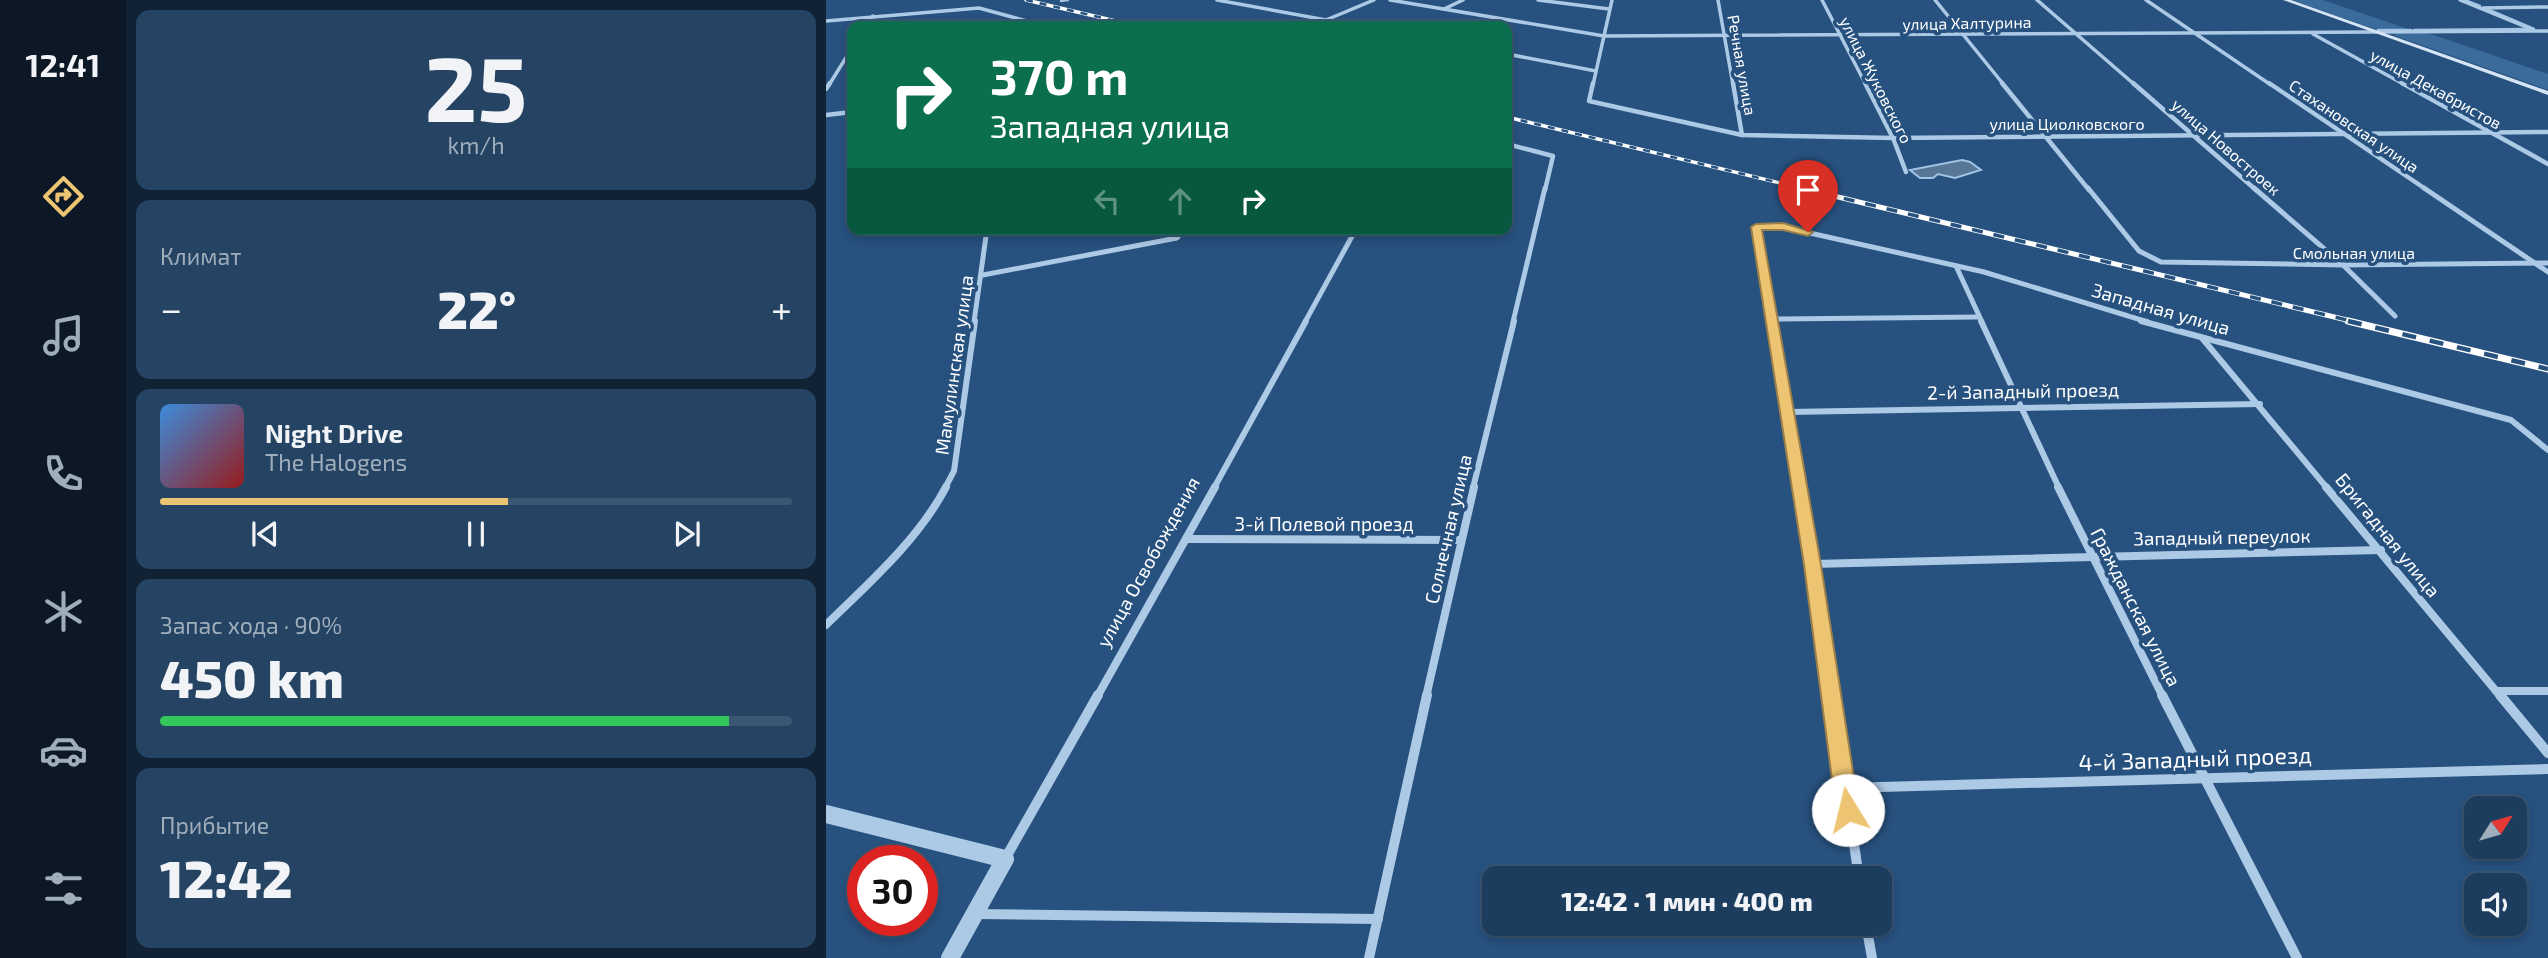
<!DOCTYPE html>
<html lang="ru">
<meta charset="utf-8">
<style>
body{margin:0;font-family:"Exo 2",sans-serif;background:#254464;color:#f1f3f6;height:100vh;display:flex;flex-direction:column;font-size:26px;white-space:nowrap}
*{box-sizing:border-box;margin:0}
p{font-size:23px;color:#a0aebc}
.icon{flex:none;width:38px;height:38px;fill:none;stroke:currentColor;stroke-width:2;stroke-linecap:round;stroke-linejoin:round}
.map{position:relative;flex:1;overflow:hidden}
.sheet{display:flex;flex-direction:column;gap:10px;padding:10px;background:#102234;width:700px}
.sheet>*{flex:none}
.top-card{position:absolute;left:21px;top:21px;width:665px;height:214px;border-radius:14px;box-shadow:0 4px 10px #0003,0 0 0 2px #3b5673;background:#0b6e4f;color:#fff;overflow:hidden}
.needle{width:46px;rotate:53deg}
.fabs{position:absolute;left:1638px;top:796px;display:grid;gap:14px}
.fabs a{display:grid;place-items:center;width:63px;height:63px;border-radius:14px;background:#1d3d5e;box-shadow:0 4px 10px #0003,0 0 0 2px #3b5673;font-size:35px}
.speed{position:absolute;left:21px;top:845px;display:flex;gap:14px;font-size:35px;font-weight:700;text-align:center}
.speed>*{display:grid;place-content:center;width:91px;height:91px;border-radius:50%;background:#1d3d5e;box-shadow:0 4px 10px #0003,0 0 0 2px #3b5673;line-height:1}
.speed .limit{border:10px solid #d22;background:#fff;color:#111}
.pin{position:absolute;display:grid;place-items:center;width:60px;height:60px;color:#fff;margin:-72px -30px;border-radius:50% 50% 50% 0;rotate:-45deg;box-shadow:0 0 7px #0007}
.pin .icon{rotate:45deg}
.me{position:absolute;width:77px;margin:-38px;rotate:351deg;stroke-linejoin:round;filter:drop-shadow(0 0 5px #0008)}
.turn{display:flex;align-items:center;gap:24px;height:147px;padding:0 28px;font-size:32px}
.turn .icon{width:91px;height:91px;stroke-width:2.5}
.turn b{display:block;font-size:49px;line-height:60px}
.lanes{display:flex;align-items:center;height:66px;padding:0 28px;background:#0003;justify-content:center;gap:35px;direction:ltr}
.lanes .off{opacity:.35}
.big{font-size:52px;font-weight:800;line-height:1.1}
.sheet .widget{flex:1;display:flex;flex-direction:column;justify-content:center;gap:10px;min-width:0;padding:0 24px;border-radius:14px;background:#254464}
.sheet .dial{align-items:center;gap:0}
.dial b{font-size:91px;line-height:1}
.song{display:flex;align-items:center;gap:21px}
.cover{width:84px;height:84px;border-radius:10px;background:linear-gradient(135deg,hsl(210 70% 55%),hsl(0 70% 35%))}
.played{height:7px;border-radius:4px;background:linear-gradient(90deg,#edc472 55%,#3b5673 55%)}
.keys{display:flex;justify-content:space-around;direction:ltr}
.heat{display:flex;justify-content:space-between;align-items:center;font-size:38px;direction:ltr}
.charge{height:10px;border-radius:5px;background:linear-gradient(90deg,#34c759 90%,#3b5673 0)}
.trip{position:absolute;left:656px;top:866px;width:410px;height:70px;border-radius:14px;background:#1d3d5e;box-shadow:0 4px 10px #0003,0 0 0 2px #3b5673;font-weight:800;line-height:70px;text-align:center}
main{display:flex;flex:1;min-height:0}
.tab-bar{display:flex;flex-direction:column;width:126px;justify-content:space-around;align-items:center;background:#0c1826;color:#a0aebc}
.tab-bar .icon{width:49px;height:49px}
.tab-bar .on{color:#edc472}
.tab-bar b{font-size:32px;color:#f1f3f6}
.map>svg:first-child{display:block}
.green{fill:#3a6b9b}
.water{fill:#587696;stroke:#a1c4e5;stroke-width:2}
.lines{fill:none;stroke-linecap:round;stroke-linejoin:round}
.stream{stroke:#a1c4e5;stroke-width:2.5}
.minor-far5{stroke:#acc9e5;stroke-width:3.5}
.minor-far4{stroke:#acc9e5;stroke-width:4.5}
.minor-far3{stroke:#acc9e5;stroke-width:5}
.minor-far2{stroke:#acc9e5;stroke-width:6}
.minor-far1{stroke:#acc9e5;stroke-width:8}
.minor{stroke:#acc9e5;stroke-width:10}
.tertiary{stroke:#acc9e5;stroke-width:18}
.secondary{fill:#d5e5f5;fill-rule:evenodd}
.rail-far2-casing{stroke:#fff;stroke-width:3.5}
.rail-far1-casing{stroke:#fff;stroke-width:5}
.rail-casing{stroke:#fff;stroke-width:7}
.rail-far2{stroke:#27517e;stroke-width:2.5;stroke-dasharray:7;stroke-linecap:butt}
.rail-far1{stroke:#27517e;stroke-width:3.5;stroke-dasharray:11;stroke-linecap:butt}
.rail{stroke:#27517e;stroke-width:4.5;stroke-dasharray:14;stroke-linecap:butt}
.route{fill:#edc472;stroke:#9a7f4a;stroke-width:2}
.labels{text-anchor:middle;stroke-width:7;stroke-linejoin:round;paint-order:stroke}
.far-street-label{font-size:16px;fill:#fff;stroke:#27517e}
.street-label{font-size:19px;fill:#fff;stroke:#27517e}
.near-street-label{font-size:23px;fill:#fff;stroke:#27517e}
</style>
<main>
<nav class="tab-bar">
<b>12:41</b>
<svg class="icon on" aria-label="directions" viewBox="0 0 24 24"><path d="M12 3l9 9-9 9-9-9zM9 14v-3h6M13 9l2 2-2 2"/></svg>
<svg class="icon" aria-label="music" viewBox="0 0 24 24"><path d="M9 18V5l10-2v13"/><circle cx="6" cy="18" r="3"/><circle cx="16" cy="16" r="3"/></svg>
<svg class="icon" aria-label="phone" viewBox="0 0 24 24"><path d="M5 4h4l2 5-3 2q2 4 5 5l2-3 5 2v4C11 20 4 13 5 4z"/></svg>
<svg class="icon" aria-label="climate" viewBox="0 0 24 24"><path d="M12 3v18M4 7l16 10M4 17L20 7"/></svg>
<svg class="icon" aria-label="car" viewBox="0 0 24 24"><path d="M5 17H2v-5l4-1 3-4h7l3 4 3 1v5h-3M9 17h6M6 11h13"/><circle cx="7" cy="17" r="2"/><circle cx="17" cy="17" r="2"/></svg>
<svg class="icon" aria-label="filters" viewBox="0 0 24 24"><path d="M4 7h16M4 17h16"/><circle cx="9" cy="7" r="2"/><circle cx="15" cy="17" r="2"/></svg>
</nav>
<section class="sheet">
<div class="widget dial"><b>25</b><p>km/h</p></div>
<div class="widget"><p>Климат</p>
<div class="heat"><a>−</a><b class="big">22°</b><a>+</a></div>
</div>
<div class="widget">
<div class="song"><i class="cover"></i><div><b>Night Drive</b><p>The Halogens</p></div></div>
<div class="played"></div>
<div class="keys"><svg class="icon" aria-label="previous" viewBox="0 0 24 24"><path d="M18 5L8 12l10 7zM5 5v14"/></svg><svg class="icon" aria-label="pause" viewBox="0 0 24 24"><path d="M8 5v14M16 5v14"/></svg><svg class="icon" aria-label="next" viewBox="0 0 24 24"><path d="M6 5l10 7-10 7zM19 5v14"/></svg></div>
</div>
<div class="widget"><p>Запас хода · 90%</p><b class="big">450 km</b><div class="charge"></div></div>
<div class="widget"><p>Прибытие</p><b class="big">12:42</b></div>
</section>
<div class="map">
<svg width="1722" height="958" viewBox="0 0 1722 958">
<rect width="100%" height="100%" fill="#27517e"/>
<g class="green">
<path d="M1466,0H1497L1588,31H1554Z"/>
<path d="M1573,33H1602L1722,74V90L1567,35Z"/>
</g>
<path class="water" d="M1136,160L1144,162L1155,170L1129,178L1112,174L1107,178H1094L1084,170Z"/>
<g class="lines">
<g class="stream">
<path d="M1639,0L1654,6"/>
<path d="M235,1L242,0"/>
<path d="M1661,9L1708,29"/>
<path d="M269,23L285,26"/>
<path d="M1552,30H1585"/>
<path d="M1588,30L1701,29"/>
</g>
<g class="minor-far5">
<path d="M391,0L533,26"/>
<path d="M564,0L778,36L1722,31"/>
<path d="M712,0L783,9"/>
<path d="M892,0L907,85"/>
<path d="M996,0L1040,85"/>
<path d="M1109,0L1178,85"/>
<path d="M1211,0L1309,85"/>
<path d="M1320,0L1445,85"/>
<path d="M1634,0L1705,29"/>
<path d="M1657,8L1722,7"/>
<path d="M618,9L637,0"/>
<path d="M500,20L548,0"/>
<path d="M0,21L153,8L219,26"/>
<path d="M40,26L47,16"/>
<path d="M1487,34L1579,85"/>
<path d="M681,54L770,71"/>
<path d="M3,85L26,48"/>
<path d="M767,85L786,0"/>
</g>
<g class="minor-far4">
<path d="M767,83L763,101L916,135L1067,138L1722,132"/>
<path d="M907,83L916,135"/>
<path d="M1039,83L1067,138L1080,172"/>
<path d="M1176,83L1263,190"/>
<path d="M1307,83L1430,190"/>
<path d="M1443,83L1601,190"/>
<path d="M1576,83L1722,164"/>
<path d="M0,89L4,83"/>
<path d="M0,115L26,112"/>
<path d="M681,144L727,156L719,190"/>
</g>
<g class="minor-far3">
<path d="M1262,188L1313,251L1335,262L1517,265L1722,263"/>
<path d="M1428,188L1517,265L1569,316"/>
<path d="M1598,188L1722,272"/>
<path d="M384,233L405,229"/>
<path d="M1130,266L1156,322"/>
<path d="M157,275L351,238L358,229"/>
<path d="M944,319L1152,317"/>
<path d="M148,322L161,229"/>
<path d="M479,322L530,229"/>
<path d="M687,322L719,188"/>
<path d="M946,322L930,227H957L1158,272L1322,322"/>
</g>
<g class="minor-far2">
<path d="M946,321L974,488"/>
<path d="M1155,321L1233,488"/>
<path d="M1315,321L1685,420L1722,450"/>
<path d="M1376,338L1501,488"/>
<path d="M962,412L1434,404"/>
<path d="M119,488L128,471L149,321"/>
<path d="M388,488L480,321"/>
<path d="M647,488L688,321"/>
</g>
<g class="minor-far1">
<path d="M974,487L1006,697"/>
<path d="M1232,487L1337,697"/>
<path d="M1500,487L1675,697"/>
<path d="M360,539L635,540"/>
<path d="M987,564L1555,550"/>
<path d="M0,625C43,583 92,540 120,487"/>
<path d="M1670,691H1722"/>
<path d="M271,697L389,487"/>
<path d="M600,697L648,487"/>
</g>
<g class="minor">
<path d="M1006,695L1033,878"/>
<path d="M1336,695L1471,958"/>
<path d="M1674,695L1722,753"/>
<path d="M1018,788L1722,769"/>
<path d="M179,859L272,695"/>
<path d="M150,914L552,919"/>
<path d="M1040,924L1046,958"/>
<path d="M543,958L601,695"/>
</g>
<path class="tertiary" d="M0,814L179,859L124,958"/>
<path class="secondary" d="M1457,0H1465L1722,91V95Z"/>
<g class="rail-far2-casing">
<g id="rail-far2">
<path d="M200,0L311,26"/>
<path d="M681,117L983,190"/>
</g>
</g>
<g class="rail-far1-casing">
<path id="rail-far1" d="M975,188L1529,322"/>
</g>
<g class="rail-casing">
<path id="rail" d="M1522,321L1722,369"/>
</g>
<use href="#rail-far2" class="rail-far2"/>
<use href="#rail-far1" class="rail-far1"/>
<use href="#rail" class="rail"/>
</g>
<path class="route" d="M957,223L987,232L982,236L957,230H936L995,565L1033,810L1030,818L1022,821L1014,818L1010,810L978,565L925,227L930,224Z"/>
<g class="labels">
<g class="far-street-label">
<text transform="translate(1141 23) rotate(-1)" y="6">улица Халтурина</text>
<text transform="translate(916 65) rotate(80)" y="6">Речная улица</text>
<text transform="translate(1050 80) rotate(63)" y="6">улица Жуковского</text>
<text transform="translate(1610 89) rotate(29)" y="6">улица Декабристов</text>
<text x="1241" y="130">улица Циолковского</text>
<text transform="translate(1528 126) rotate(34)" y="6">Стахановская улица</text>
<text transform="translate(1400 147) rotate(41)" y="6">улица Новостроек</text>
<text x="1528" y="259">Смольная улица</text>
</g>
<g class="street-label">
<text transform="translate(1335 309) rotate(16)" y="7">Западная улица</text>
<text transform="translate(128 365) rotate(-82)" y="7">Мамулинская улица</text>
<text transform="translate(1197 391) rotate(-1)" y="7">2-й Западный проезд</text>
<text x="498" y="531">3-й Полевой проезд</text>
<text transform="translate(622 529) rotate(-77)" y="7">Солнечная улица</text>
<text transform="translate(1562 535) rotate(51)" y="7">Бригадная улица</text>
<text transform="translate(1396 537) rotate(-1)" y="7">Западный переулок</text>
<text transform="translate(322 562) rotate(-61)" y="7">улица Освобождения</text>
<text transform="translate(1310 607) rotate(63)" y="7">Гражданская улица</text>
</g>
<g class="near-street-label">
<text transform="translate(1369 759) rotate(-2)" y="8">4-й Западный проезд</text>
</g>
</g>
</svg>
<div class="fabs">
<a><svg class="needle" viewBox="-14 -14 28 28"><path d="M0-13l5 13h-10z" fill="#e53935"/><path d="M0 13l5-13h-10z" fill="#a0aebc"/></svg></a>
<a><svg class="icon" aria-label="sound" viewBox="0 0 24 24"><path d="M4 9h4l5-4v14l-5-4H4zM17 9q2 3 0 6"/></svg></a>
</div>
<div class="speed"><div class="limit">30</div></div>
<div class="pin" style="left:982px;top:232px;background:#d93025"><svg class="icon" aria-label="arrive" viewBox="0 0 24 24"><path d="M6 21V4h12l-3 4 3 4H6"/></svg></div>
<svg class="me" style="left:1022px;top:810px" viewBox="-20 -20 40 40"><circle r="19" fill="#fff"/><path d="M0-13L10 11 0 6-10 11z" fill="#edc472"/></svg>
<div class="trip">12:42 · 1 мин · 400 m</div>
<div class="top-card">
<div class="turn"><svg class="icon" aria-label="right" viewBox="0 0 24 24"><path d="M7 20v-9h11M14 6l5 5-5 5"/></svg><div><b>370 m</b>Западная улица</div></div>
<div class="lanes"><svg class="icon off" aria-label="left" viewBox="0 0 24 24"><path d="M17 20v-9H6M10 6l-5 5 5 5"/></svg><svg class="icon off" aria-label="ahead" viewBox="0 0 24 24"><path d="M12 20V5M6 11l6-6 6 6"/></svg><svg class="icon" aria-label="right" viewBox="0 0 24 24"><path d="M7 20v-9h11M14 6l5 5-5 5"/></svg></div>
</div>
</div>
</main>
